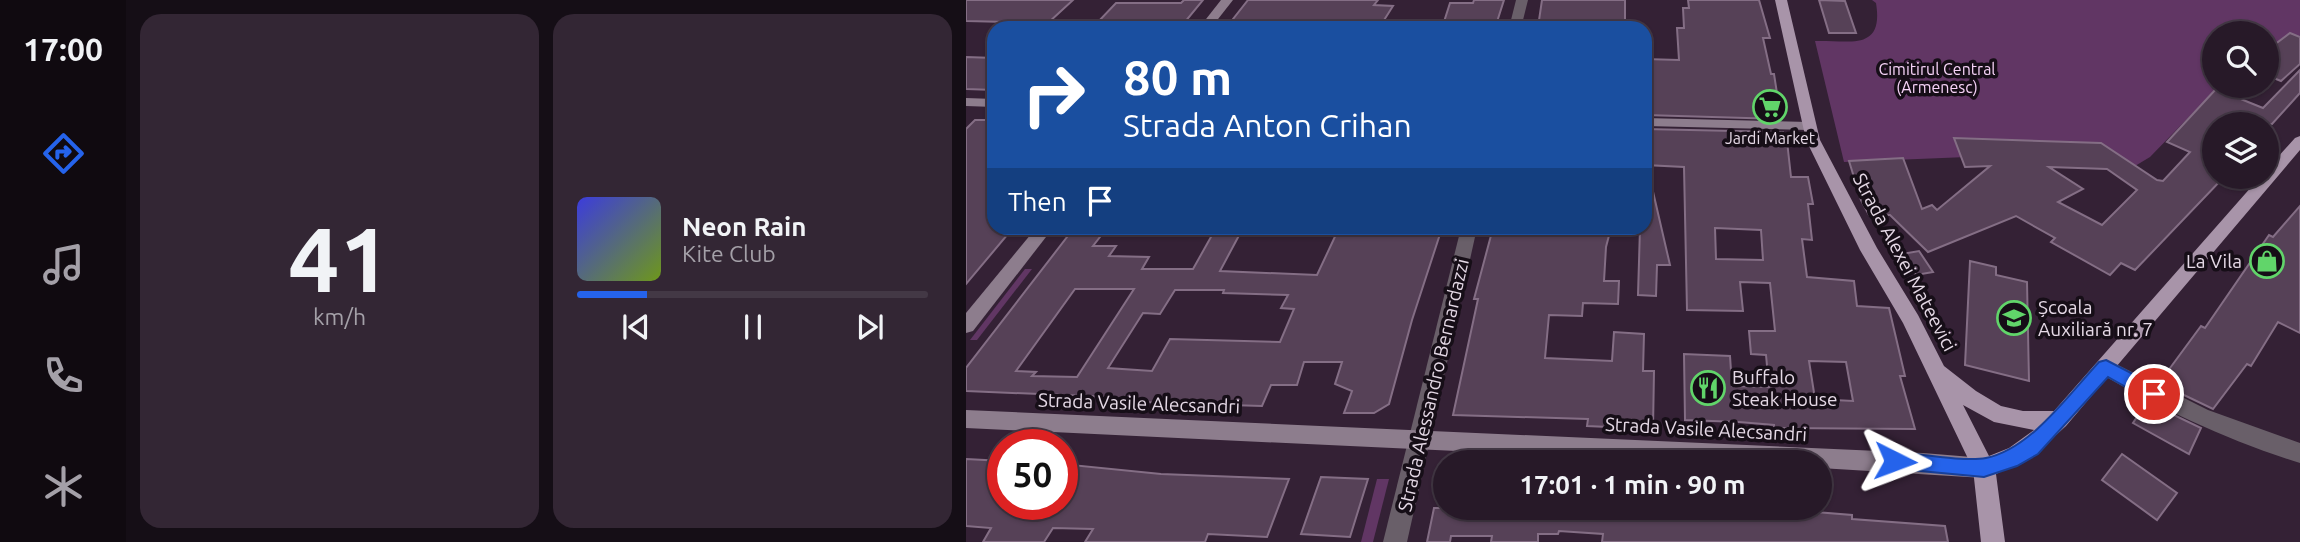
<!DOCTYPE html>
<meta charset="utf-8">
<style>
body{margin:0;font-family:Ubuntu,sans-serif;background:#332634;color:#f1f3f6;height:100vh;display:flex;flex-direction:column;font-size:26px;white-space:nowrap}
*{box-sizing:border-box;margin:0}
p{font-size:23px;color:#a4a0a8}
.icon{flex:none;width:38px;height:38px;fill:none;stroke:currentColor;stroke-width:2;stroke-linecap:round;stroke-linejoin:round}
.map{position:relative;flex:1;overflow:hidden}
.side{display:flex;flex-direction:column;gap:14px;padding:14px;background:#150e16;width:840px}
.side>*{flex:none}
.top-card{position:absolute;left:21px;top:21px;width:665px;height:214px;border-radius:21px;box-shadow:0 2px 5px #0004,0 0 0 2px #433845;background:#1a4fa0;color:#fff;overflow:hidden}
.controls{position:absolute;left:1236px;top:21px;display:grid;gap:14px}
.controls a{display:grid;place-items:center;width:77px;height:77px;border-radius:50%;background:#271928;box-shadow:0 2px 5px #0004,0 0 0 2px #433845;font-size:35px}
.speed{position:absolute;left:21px;top:429px;display:flex;gap:14px;font-size:35px;font-weight:700;text-align:center}
.speed>*{display:grid;place-content:center;width:91px;height:91px;border-radius:50%;background:#271928;box-shadow:0 2px 5px #0004,0 0 0 2px #433845;line-height:1}
.speed .limit{border:10px solid #d22;background:#fff;color:#111}
.pin{position:absolute;display:grid;place-items:center;width:60px;height:60px;color:#fff;margin:-30px;border:4px solid #fff;border-radius:50%;box-shadow:0 2px 7px #0007}
.me{position:absolute;width:77px;margin:-38px;rotate:93deg;stroke-linejoin:round;filter:drop-shadow(0 0 5px #0008)}
.turn{display:flex;align-items:center;gap:24px;height:147px;padding:0 21px;font-size:32px}
.turn .icon{width:91px;height:91px;stroke-width:2.5}
.turn b{display:block;font-size:49px;line-height:60px}
.then{display:flex;align-items:center;height:66px;padding:0 21px;background:#0003;gap:14px;font-size:26px}
.side .widget{flex:1;display:flex;flex-direction:column;justify-content:center;gap:10px;min-width:0;padding:0 24px;border-radius:21px;background:#332634}
.side .dial{align-items:center;gap:0}
.dial b{font-size:91px;line-height:1}
.song{display:flex;align-items:center;gap:21px}
.cover{width:84px;height:84px;border-radius:10px;background:linear-gradient(135deg,hsl(240 70% 55%),hsl(80 70% 35%))}
.played{height:7px;border-radius:4px;background:linear-gradient(90deg,#2563eb 20%,#433845 20%)}
.keys{display:flex;justify-content:space-around;direction:ltr}
.side .tiles{flex:1;display:grid;gap:14px;grid-template-columns:repeat(2,1fr)}
.trip{position:absolute;left:467px;top:450px;width:399px;height:70px;border-radius:35px;background:#271928;box-shadow:0 2px 5px #0004,0 0 0 2px #433845;font-weight:700;line-height:70px;text-align:center}
main{display:flex;flex:1;min-height:0}
.tab-bar{display:flex;flex-direction:column;width:126px;justify-content:space-around;align-items:center;background:#100a10;color:#a4a0a8}
.tab-bar .icon{width:49px;height:49px}
.tab-bar .current{color:#2563eb}
.tab-bar b{font-size:32px;color:#f1f3f6}
.map>svg:first-child{display:block}
.green{fill:#613664}
.building{fill:#564157;stroke:#846e85;stroke-width:2;fill-rule:evenodd}
.lines{fill:none;stroke-linecap:round;stroke-linejoin:round}
.minor{fill:#695f69;fill-rule:evenodd}
.secondary{fill:#8d7d8d;fill-rule:evenodd}
.primary{fill:#a894a9;fill-rule:evenodd}
.route{fill:#2563eb;stroke:#184099;stroke-width:2}
.labels{text-anchor:middle;stroke-width:7;stroke-linejoin:round;paint-order:stroke}
.far-park-label{font-size:16px;fill:#f7d3f8;stroke:#160e17}
.far-poi-label{font-size:16px;fill:#e5d9e6;stroke:#160e17}
.poi-label{font-size:19px;fill:#e5d9e6;stroke:#160e17;text-anchor:start}
.street-label{font-size:19px;fill:#e5d9e6;stroke:#160e17}
</style>
<main>
<nav class="tab-bar">
<b>17:00</b>
<svg class="icon current" aria-label="directions" viewBox="0 0 24 24"><path d="M12 3l9 9-9 9-9-9zM9 14v-3h6M13 9l2 2-2 2"/></svg>
<svg class="icon" aria-label="music" viewBox="0 0 24 24"><path d="M9 18V5l10-2v13"/><circle cx="6" cy="18" r="3"/><circle cx="16" cy="16" r="3"/></svg>
<svg class="icon" aria-label="phone" viewBox="0 0 24 24"><path d="M5 4h4l2 5-3 2q2 4 5 5l2-3 5 2v4C11 20 4 13 5 4z"/></svg>
<svg class="icon" aria-label="climate" viewBox="0 0 24 24"><path d="M12 3v18M4 7l16 10M4 17L20 7"/></svg>
</nav>
<section class="side">
<div class="tiles">
<div class="widget dial"><b>41</b><p>km/h</p></div>
<div class="widget">
<div class="song"><i class="cover"></i><div><b>Neon Rain</b><p>Kite Club</p></div></div>
<div class="played"></div>
<div class="keys"><svg class="icon" aria-label="previous" viewBox="0 0 24 24"><path d="M18 5L8 12l10 7zM5 5v14"/></svg><svg class="icon" aria-label="pause" viewBox="0 0 24 24"><path d="M8 5v14M16 5v14"/></svg><svg class="icon" aria-label="next" viewBox="0 0 24 24"><path d="M6 5l10 7-10 7zM19 5v14"/></svg></div>
</div>
</div>
</section>
<div class="map">
<svg width="1334" height="542" viewBox="0 0 1334 542">
<rect width="100%" height="100%" fill="#342135"/>
<g class="green">
<path d="M906,0H1334V37L1324,33L1300,52V33H1248V86H1253L1184,157L1169,166L1001,157L878,162L849,41C883,40 918,52 910,3Z"/>
<path d="M59,269H66L11,340H4Z"/>
<path d="M411,479H423L407,542H395Z"/>
</g>
<g class="building">
<path d="M0,0H107L82,23L0,21Z"/>
<path d="M218,0H237L214,28L129,25L150,3H215Z"/>
<path d="M282,0H412L408,5L427,6L413,28L291,25L290,28H260Z"/>
<path d="M508,0H538L529,28H476L484,3H507Z"/>
<path d="M576,0H659V27H572Z"/>
<path d="M722,0H793L804,38H797L805,74H808L815,119L679,115V59L713,60L711,28H718L717,8H723Z"/>
<path d="M853,0L879,1L890,33H863Z"/>
<path d="M1324,33L1334,37V64L1315,81L1300,75V51Z"/>
<path d="M0,57L28,58V90L0,89Z"/>
<path d="M1334,70V93L1306,124H1248V177H1258L1169,270L1155,263L1144,275L1085,242L1089,238L1050,216L962,252L924,215H903L895,200L883,161L937,158L956,209L966,205L971,210L1024,166L999,167L988,138L1135,143L1191,180L1197,181L1224,152L1201,142L1250,89L1297,108ZM1083,167L1141,169L1171,190L1136,225L1092,202L1117,189Z"/>
<path d="M9,120H28V228H47L0,284V129Z"/>
<path d="M679,129L817,132L821,141L825,177H842L847,204H842L846,240L836,239L841,277L888,281L891,306L923,308L939,376H934L949,429L808,428V425L773,422L719,420L718,354L764,356L766,386L803,387L800,355L785,354L783,331H809L804,283L774,282L777,311L721,310L718,167L679,165ZM749,228L795,230L797,260L750,259ZM843,361L880,362L887,401L849,399Z"/>
<path d="M685,183L704,265H691L690,296L672,295L674,228H679V184Z"/>
<path d="M1334,206V333L1312,322L1285,366L1281,364L1247,409L1193,383L1235,326L1239,328L1303,235L1307,237Z"/>
<path d="M108,228H141L127,246H150L143,256L183,257L176,269H227L250,228H277L254,271L351,275L373,228H476L446,320L423,404L408,413H378L386,391L369,384L376,362H338L331,385H305L296,406L197,403L143,400L145,397L0,391V368ZM109,289H168L111,377L66,376L70,372L50,371ZM209,290H258L257,293L322,295L315,308L328,309L314,342L204,339L186,371L142,368L177,313L194,314Z"/>
<path d="M527,228H645L640,247L638,281H653L652,304L617,303L616,316L583,315L579,358L646,361L648,332L678,334L677,371H688L687,429L621,426L622,419L487,415L512,299H508Z"/>
<path d="M953,251L967,272L950,275L936,254Z"/>
<path d="M1004,261L1030,267V275L1061,282L1063,381L999,365Z"/>
<path d="M1181,402L1235,428L1223,454L1167,423Z"/>
<path d="M1156,454L1211,493L1191,520L1136,480Z"/>
<path d="M0,459L37,461V504H96V464L195,474L323,479L301,537L242,534L239,542H119L127,529L87,528L78,542H17L25,528L0,526Z"/>
<path d="M355,477L402,479L384,537L335,534Z"/>
<path d="M468,508H798L886,515V519L979,526L982,542H636L637,534L593,531L592,534H572V542H525L526,536H485L484,542H461Z"/>
</g>
<g class="lines">
<g class="minor">
<path d="M550,0H562L555,28H543Z"/>
<path d="M495,228H511L441,542H417Z"/>
<path d="M1140,359L1242,410L1334,443V463C1263,441 1197,410 1133,373L1130,367L1133,361Z"/>
</g>
<g class="secondary">
<path d="M255,0H267L245,28H233Z"/>
<path d="M0,98L28,99V107L0,106Z"/>
<path d="M679,118L843,122L850,126L843,130L679,126Z"/>
<path d="M70,228H87L7,331L0,333V313Z"/>
<path d="M0,410L957,453L1018,458L1026,461L1029,468L1026,475L1018,478L854,468V462H723L0,428Z"/>
</g>
<path class="primary" d="M809,0H821L854,140L911,248L952,315L978,366L1010,391L1035,406L1057,411H1088L1294,177H1300V170L1329,138L1334,136V150L1100,426L1067,456L1030,474L1039,542H1015L1007,469L937,323L894,250L840,140ZM997,405L1028,422L1068,430L1043,448L1023,456Z"/>
</g>
<path class="route" d="M1140,360L1194,388L1197,394L1194,399L1188,402L1181,399L1142,377L1072,454L1051,466L1018,477L922,468L919,461L922,455L929,452C953,454 999,462 1020,458C1065,449 1103,394 1133,362Z"/>
<defs>
<g id="supermarket-ring" transform="scale(1.75)"><circle r="9.5" fill="#160e17" stroke="#61d56a" stroke-width="1.5"/><path d="M-6-5.5h2.5l.6 2H6L4.5 2H-2.5L-4.4-4H-6ZM-1.5 3.2a1.3 1.3 0 1 0 .1 0ZM3 3.2a1.3 1.3 0 1 0 .1 0Z" fill="#61d56a"/></g>
<g id="shop-ring" transform="scale(1.75)"><circle r="9.5" fill="#160e17" stroke="#61d56a" stroke-width="1.5"/><path d="M-5-2.5h2.3a2.7 3.5 0 0 1 5.4 0H5L5.5 6h-11ZM-1.5-2.5h3a1.5 2.3 0 0 0-3 0Z" fill="#61d56a"/></g>
<g id="school-ring" transform="scale(1.75)"><circle r="9.5" fill="#160e17" stroke="#61d56a" stroke-width="1.5"/><path d="M0-5L7-2L0 1L-7-2ZM-4 1L0 2.5L4 1V4Q0 6-4 4Z" fill="#61d56a"/></g>
<g id="restaurant-ring" transform="scale(1.75)"><circle r="9.5" fill="#160e17" stroke="#61d56a" stroke-width="1.5"/><path d="M-5-6h1v4h1v-4h1v4h1v-4h1v5L-1.5 .5V6h-2V.5L-5-1ZM5-6V6H3V1.5H1.5Q1.5-4 5-6Z" fill="#61d56a"/></g>
</defs>
<g fill-rule="evenodd">
<use href="#supermarket-ring" x="804" y="107"/>
<use href="#shop-ring" x="1301" y="261"/>
<use href="#school-ring" x="1048" y="318"/>
<use href="#restaurant-ring" x="742" y="388"/>
</g>
<g class="labels">
<g class="far-park-label">
<text x="971" y="75">Cimitirul Central<tspan x="971" dy="18">(Armenesc)</tspan></text>
</g>
<g class="far-poi-label">
<text x="804" y="144">Jardi Market</text>
</g>
<g class="poi-label">
<text x="1276" y="268" text-anchor="end">La Vila</text>
<text x="1072" y="314">Școala<tspan x="1072" dy="22">Auxiliară nr. 7</tspan></text>
<text x="766" y="384">Buffalo<tspan x="766" dy="22">Steak House</tspan></text>
</g>
<g class="street-label">
<text transform="translate(939 262) rotate(62)" y="7">Strada Alexei Mateevici</text>
<text transform="translate(467 385) rotate(-77)" y="7">Strada Alessandro Bernardazzi</text>
<text transform="translate(173 403) rotate(2)" y="7">Strada Vasile Alecsandri</text>
<text transform="translate(740 429) rotate(3)" y="7">Strada Vasile Alecsandri</text>
</g>
</g>
</svg>
<div class="controls">
<a><svg class="icon" aria-label="search" viewBox="0 0 24 24"><circle cx="10" cy="10" r="6"/><path d="M15 15l6 6"/></svg></a>
<a><svg class="icon" aria-label="layers" viewBox="0 0 24 24"><path d="M12 4l9 5-9 5-9-5zM3 14l9 5 9-5"/></svg></a>
</div>
<div class="speed"><div class="limit">50</div></div>
<div class="pin" style="left:1188px;top:394px;background:#d93025"><svg class="icon" aria-label="arrive" viewBox="0 0 24 24"><path d="M6 21V4h12l-3 4 3 4H6"/></svg></div>
<svg class="me" style="left:929px;top:461px" viewBox="-20 -20 40 40"><path d="M0-17L14 15 0 8-14 15z" fill="#2563eb" stroke="#fff" stroke-width="4"/></svg>
<div class="trip">17:01 · 1 min · 90 m</div>
<div class="top-card">
<div class="turn"><svg class="icon" aria-label="right" viewBox="0 0 24 24"><path d="M7 20v-9h11M14 6l5 5-5 5"/></svg><div><b>80 m</b>Strada Anton Crihan</div></div>
<div class="then">Then<svg class="icon" aria-label="arrive" viewBox="0 0 24 24"><path d="M6 21V4h12l-3 4 3 4H6"/></svg></div>
</div>
</div>
</main>
